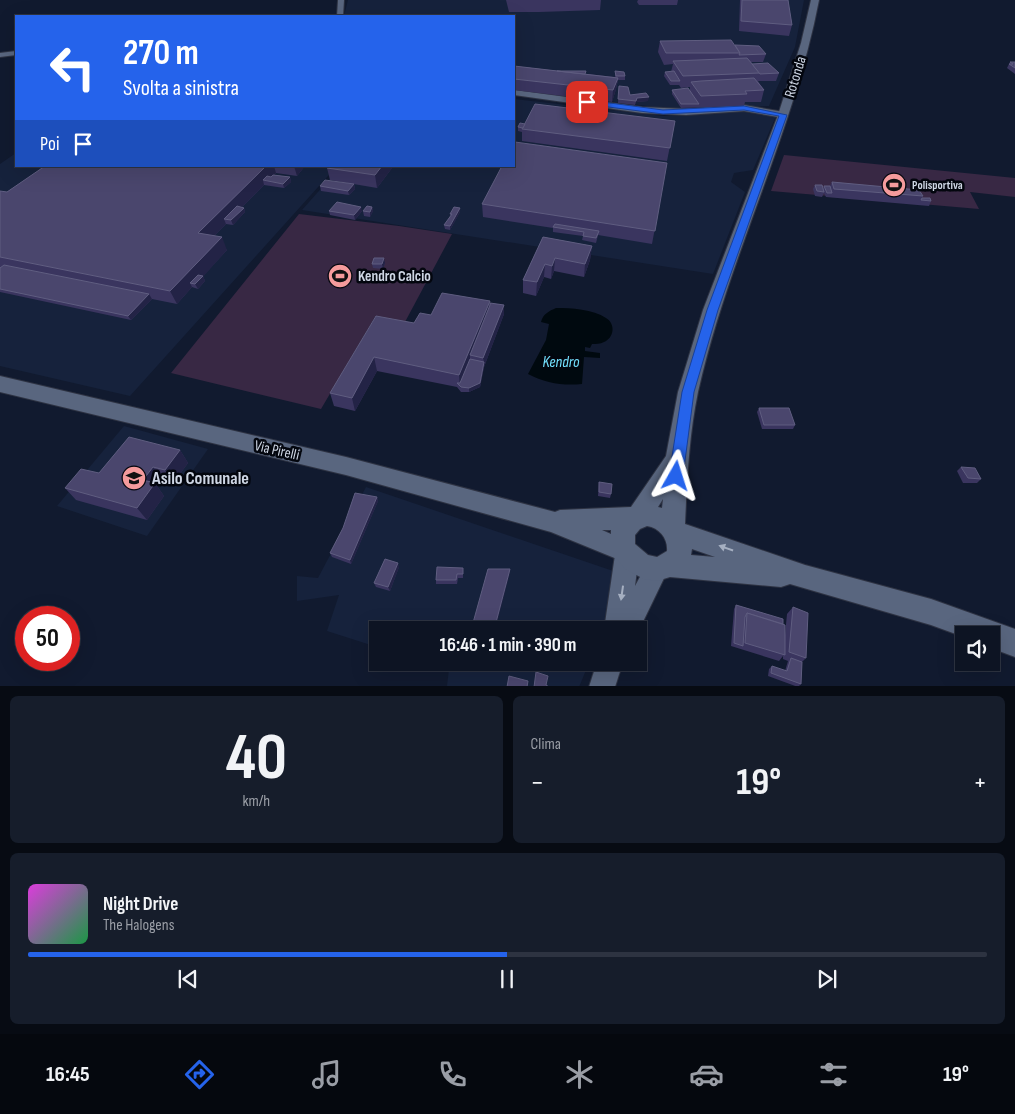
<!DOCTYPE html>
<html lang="it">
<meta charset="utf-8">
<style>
body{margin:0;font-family:"Sofia Sans Condensed",sans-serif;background:#161d2b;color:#f1f3f6;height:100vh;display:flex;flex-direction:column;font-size:19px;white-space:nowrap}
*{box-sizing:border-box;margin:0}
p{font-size:16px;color:#9a9ea6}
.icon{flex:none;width:28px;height:28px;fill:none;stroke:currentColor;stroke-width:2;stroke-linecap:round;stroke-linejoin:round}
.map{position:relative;height:686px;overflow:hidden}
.side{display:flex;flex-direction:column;gap:10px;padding:10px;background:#070b13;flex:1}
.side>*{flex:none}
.guide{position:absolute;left:15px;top:15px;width:500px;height:152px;border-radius:0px;box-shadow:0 5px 20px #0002,0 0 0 1px #2d3341;background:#2563eb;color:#fff;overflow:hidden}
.controls{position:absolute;left:955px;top:626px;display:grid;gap:10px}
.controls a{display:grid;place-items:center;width:45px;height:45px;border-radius:0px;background:#0d1423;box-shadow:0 5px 20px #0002,0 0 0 1px #2d3341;font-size:25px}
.speed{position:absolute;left:15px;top:606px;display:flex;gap:10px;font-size:25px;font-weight:700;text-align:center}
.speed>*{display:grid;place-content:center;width:65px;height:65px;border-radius:50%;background:#0d1423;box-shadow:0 5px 20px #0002,0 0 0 1px #2d3341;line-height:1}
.speed .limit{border:8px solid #d22;background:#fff;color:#111}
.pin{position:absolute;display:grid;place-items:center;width:42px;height:42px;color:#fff;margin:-21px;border-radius:10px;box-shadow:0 2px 8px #0006}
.me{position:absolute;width:55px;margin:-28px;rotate:6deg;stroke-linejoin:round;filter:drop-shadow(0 0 4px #0008)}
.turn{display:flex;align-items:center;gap:18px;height:105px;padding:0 25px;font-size:22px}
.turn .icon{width:65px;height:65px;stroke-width:2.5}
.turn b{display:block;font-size:35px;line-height:42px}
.then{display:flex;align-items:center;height:48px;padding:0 25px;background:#0003;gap:10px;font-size:19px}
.big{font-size:38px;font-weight:700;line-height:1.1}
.side .tile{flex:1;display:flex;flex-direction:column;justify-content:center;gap:8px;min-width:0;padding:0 18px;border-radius:8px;background:#161d2b}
.side .dial{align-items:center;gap:0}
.dial b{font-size:65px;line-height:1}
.song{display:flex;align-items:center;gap:15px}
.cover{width:60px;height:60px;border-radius:8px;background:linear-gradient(135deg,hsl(300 70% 55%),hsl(140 70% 35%))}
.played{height:5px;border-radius:2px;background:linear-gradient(90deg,#2563eb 50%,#2d3341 50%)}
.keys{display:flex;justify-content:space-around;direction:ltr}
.heat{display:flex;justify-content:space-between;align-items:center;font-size:28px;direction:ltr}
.side .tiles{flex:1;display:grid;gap:10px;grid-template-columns:1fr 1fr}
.tile:last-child{grid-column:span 2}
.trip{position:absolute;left:369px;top:621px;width:278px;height:50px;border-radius:0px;background:#0d1423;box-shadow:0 5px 20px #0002,0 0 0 1px #2d3341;font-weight:700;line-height:50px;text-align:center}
.tabs{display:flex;height:80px;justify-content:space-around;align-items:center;background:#05080e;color:#9a9ea6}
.tabs .icon{width:35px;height:35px}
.tabs .current{color:#2563eb}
.tabs b{font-size:22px;color:#f1f3f6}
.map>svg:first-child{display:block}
.built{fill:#16223c}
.green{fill:#382844}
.water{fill:#00090f}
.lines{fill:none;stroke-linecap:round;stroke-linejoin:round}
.minor-casing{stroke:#2e3343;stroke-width:2}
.tertiary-casing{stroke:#2e3343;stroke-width:2}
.secondary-casing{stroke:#2e3343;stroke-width:2}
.minor{fill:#59667f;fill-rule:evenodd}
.tertiary{fill:#59667f;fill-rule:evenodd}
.secondary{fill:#59667f;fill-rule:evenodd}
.wall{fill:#3a355f}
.shaded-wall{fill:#232346}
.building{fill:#4a466d;stroke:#5f5d80}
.oneway{fill:#a5afc1}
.route{fill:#2563eb;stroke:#184099}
.labels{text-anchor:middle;stroke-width:5;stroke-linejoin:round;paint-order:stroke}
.far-poi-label{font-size:12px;font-weight:bold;fill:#ced6e4;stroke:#03060e;text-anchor:start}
.street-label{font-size:15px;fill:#ced6e4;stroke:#03060e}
.poi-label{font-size:15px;font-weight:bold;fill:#ced6e4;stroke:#03060e;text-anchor:start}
.water-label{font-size:16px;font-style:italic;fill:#73e0fe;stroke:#03060e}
.near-poi-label{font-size:18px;font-weight:bold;fill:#ced6e4;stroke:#03060e;text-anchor:start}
</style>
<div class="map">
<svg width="1015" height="687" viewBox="0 0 1015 687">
<rect width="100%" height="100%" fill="#111a2f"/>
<g class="built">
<path d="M348,0H804L795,47L769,106L678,110L514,89V16H344Z"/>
<path d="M514,99L664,116L743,111L776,116L753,170L734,173L731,182L745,192L713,274L302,210L341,166H514Z"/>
<path d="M16,153V166H337L130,396L0,366V164Z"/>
<path d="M124,426L208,449L147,536L57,506Z"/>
<path d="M366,487L625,575L602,630H378L377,647L327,631L339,595L297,601V576L318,578Z"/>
<path d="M429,663H589L579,687L447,686L449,669Z"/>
</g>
<g class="green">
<path d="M784,155L1015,178V197L970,192L979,209L771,191Z"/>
<path d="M299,214L399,226L452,234L405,322L375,317L321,409L171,373Z"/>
</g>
<path class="water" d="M556,308C571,308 593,309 606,318C616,324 614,338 604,342C600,344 596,344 592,344L590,348L585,347V351L600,353V358L584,357L582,384C563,386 545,383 528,374L546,340L549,324L541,322C543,314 549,311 556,308Z"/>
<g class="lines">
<g class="minor-casing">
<g id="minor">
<path d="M338,0H344L343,16H337Z"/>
<path d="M16,51V55L0,57V53Z"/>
<path d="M514,90L642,107L686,109L744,105L784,112L788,115L784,118L744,111L686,115L642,113L514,95Z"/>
</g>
</g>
<g class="tertiary-casing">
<g id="tertiary">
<path d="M627,544L635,547L639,555L635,586L648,562L656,559L664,562L668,570L638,632V630H604L615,555L619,547Z"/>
<path d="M597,662H623L615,687H589Z"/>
</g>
</g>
<g class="secondary-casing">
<path id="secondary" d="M811,0H819C793,135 728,258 698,392C689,435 687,479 685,524L805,565L931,599L1015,629V657L991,648V635H964V637L931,625L790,584L781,587L670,577L657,581L644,579L625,569L617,559L551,532L346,475L0,392V376L346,457L555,512L560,510L631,507L666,456L678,392L703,310L778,115L801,43ZM663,499L662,508L658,507ZM647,526C660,528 668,539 667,551L657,557L648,555L635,544V535L640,529ZM602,530H611V534ZM692,549L715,557L691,555Z"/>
</g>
<use href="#minor" class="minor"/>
<use href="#tertiary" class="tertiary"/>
<use href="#secondary" class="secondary"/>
</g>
<g class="wall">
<path d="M506,0H601L600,10L539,12H509Z"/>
<path d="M638,0H678L677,5H639L637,2Z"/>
<path d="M740,0H788L792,25L789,36L739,31Z"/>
<path d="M660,41L735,45L766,54L763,62H751L752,64L779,73L776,81H758L764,90L761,102H745L744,106L681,108L672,94V90H690V87L681,88L679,85H670L664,76L665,72H671L673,64L664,65L658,52Z"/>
<path d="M1010,62H1015V74L1007,68Z"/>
<path d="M514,66L615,77V71L625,76V80H618L616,89L612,102L514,90Z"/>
<path d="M619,86L630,95L648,101L636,102L635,105L618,103Z"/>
<path d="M675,121L667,161L522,141V132L518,131V127L525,124Z"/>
<path d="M667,163L652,244L598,235L596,243L582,240L583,236L553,232V228L483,217L482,204Z"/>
<path d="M45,166H305L297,176L276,173L274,175L290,177L291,182L284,188L264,185L242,207L244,208L245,212L233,225L226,224L214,236L227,250L203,276L205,281L198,289L192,287L177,304L152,299L131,320L0,292V191L7,192Z"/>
<path d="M327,168H392L377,188L330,180Z"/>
<path d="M832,182L923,196L922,198L931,201L929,206L826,197L824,193L822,197L815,196L813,189L815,185L823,188L824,186H830Z"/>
<path d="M354,184L355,189L349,195L321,191L320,186Z"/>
<path d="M372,207L373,211L370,217L364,216L363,211Z"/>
<path d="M460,208V212L450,230L445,229L444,225L451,216L450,214Z"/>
<path d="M329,211H362L355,220L330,215Z"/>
<path d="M543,237L592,246L590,260L584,277L554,271L551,279L544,277L536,296L523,293V280Z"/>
<path d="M385,263L383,269L373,268L372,264Z"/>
<path d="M490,303L504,305V314L484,367L480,387L469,392H461L457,387L377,371L355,411L334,406L330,393L414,323L431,315Z"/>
<path d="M759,408L795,425L793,429H762L757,412Z"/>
<path d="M180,450L188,463L174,482L162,479L157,486L164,496L147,520L76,500L65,488L99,473Z"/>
<path d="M961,467L981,479L977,483H963L957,471Z"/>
<path d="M599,482L611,494L610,498L598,496Z"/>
<path d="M377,497L378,501L351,564L332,557L330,553Z"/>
<path d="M399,567L390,591L376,587L374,583Z"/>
<path d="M463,568V578H458L457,584H436V580Z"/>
<path d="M736,605L783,624L785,635L787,614L793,607L806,658L802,662L801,684L798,687L768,676L769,669L772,666L785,671L788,661L783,659V656L779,661L731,646L734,609Z"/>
<path d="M462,662H486L484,672L462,667Z"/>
</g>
<g class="shaded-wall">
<path d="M618,78L616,89L612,102L613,90Z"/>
<path d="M649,97L648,101L636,102L635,105L637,98Z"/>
<path d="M266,166H274L276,173L267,181L263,180L264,185L229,220L224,219L226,224L204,246L198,233Z"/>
<path d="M294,166H305L297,176Z"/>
<path d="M382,166H392V168L377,188L375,175Z"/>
<path d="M290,177L291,182L284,188L283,184Z"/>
<path d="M354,184L355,189L349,195L348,191Z"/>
<path d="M361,207L362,211L355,220L354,215Z"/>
<path d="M372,207L373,211L370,217V212Z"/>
<path d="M244,208L245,212L233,225L231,220Z"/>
<path d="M460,208V212L450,230V226Z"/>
<path d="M222,237L227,250L202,278L203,276L205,281L198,289L195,284L190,283L192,287L177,304L170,291Z"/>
<path d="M592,246L590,260L584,277L585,264Z"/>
<path d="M384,258L385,263L383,269L382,264Z"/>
<path d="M555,258L554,271L551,279L552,266Z"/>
<path d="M545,264L544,277L536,296L537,282Z"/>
<path d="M149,294L152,299L131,320L128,316Z"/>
<path d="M490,301L491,314L470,355V364L460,388L459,375Z"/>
<path d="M504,305V314L484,367L480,387L469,392V388L484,362L483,358Z"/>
<path d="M374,357L377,371L355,411L352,398Z"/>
<path d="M180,450L188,463L174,482L165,470Z"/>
<path d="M153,467L162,479L157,486L164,496L147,520L137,508L143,480Z"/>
<path d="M377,497L378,501L351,564L350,560Z"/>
<path d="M398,563L399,567L390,591L388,587Z"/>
<path d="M510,569V573L495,630H494Z"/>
</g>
<g class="building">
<path d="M742,0H788L792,25L741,21Z"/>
<path d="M731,40L740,53H666L660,41Z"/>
<path d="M735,45L759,46L766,54L739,55L740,53Z"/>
<path d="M747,58L760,73L683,76L673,61Z"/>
<path d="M1010,62H1015V68L1009,64H1013Z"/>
<path d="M768,63L779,73L760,74L752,64Z"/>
<path d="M514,66L618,78L613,90L514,79Z"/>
<path d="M557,71H586L585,74Z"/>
<path d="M615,71L624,72L625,76H616Z"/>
<path d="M674,71L680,81H671L665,72Z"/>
<path d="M754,78L764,90L745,91L747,94L701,96L691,82L701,81Z"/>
<path d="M619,86L628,87L630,95L646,93L649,97L637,98L636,101L618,99Z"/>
<path d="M688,88L699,104H681L672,90Z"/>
<path d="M535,104L675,121L670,148L522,129Z"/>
<path d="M520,123L525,124L523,128L518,127Z"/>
<path d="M515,142L667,163L655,231L482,204L502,166H514V144Z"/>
<path d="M45,166H266L198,233L222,237L170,291L0,257V191L7,192Z"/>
<path d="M328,166H382L375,175L327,168Z"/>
<path d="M273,175L290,177L283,184L263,180L267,176L271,177Z"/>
<path d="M325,180L354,184L348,191L320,186Z"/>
<path d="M832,182L919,190L923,196L834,189Z"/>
<path d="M815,185H822L824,192L817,191Z"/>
<path d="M824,186H830L832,193H827Z"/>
<path d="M922,198H930L931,201L921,200Z"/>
<path d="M337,202L361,207L354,215L329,211Z"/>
<path d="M237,206L244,208L231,220L224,219Z"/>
<path d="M367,206L372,207L370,212L363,211Z"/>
<path d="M454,207L460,208L450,226L444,225L452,214H450Z"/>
<path d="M555,224L599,231L596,238L583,236L584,232L553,227Z"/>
<path d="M543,237L592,246L585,264L555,258L552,266L545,264L537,282L523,280Z"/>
<path d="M374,258H384L382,264H372Z"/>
<path d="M4,265L149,294L128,316L0,289V268Z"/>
<path d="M198,275L203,276L195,284L190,283Z"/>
<path d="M442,293L490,301L459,375L374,357L352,398L330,393L376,316L414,323L420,313L431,315Z"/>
<path d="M490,303L504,305L483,358L470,355L490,305Z"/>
<path d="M470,359L484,362L480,383L469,388L461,387L457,383H460Z"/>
<path d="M759,408H789L795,425H764Z"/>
<path d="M129,437L180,450L165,470L153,467L143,480L155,483L137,508L65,488L81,469L99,473Z"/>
<path d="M961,467L975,468L981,479L968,478Z"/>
<path d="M599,482L612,484L611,494L599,492Z"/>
<path d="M355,493L377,497L350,560L330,553L343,528Z"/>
<path d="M385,559L398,563L388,587L374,583Z"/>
<path d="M437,567L463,568V574H457L456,580H436Z"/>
<path d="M488,569H510L494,630H471Z"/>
<path d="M736,605L783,619V624L747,613L745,617L743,646L734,643Z"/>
<path d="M793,607L808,613L806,658L789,652Z"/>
<path d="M747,613L785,625V655L745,643Z"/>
<path d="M791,658L802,662L801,684L771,673L772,666L787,671Z"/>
<path d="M462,662H485L483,669L462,663Z"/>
<path d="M536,672L548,676L546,685L549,687H534Z"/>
<path d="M509,676L528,681L527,687H507Z"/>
</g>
<defs><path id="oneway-solid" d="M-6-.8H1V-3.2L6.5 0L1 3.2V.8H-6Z" transform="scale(1.25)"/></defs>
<g class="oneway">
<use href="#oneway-solid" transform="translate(726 548) rotate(-161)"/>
<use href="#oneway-solid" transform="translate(622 593) rotate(98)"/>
</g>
<path class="route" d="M587,100L663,110L744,106L787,115L718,310L694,392L683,476L681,480L676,482L671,480L669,476L682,392L707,310L779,116L744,110L663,114L585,104V101Z"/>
<defs>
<g id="stadium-disc" transform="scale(1.25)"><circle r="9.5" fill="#f59b9c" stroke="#03060e"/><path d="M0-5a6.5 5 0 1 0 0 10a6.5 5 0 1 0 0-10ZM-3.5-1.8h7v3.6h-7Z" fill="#111"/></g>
<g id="school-disc" transform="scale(1.25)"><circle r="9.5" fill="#f59b9c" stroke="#03060e"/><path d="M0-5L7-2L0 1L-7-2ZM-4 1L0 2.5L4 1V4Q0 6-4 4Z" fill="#111"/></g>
</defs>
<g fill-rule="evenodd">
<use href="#stadium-disc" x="894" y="185"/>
<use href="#stadium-disc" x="340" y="276"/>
<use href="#school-disc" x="134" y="478"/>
</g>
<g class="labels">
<g class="far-poi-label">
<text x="912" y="189">Polisportiva</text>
</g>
<g class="street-label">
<text transform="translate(795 77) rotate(-73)" y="5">Rotonda</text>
<text transform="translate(277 450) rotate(13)" y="5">Via Pirelli</text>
</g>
<g class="poi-label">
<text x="358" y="281">Kendro Calcio</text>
</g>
<g class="water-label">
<text x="561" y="367">Kendro</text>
</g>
<g class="near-poi-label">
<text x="152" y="484">Asilo Comunale</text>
</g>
</g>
</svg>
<div class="controls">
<a><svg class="icon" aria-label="sound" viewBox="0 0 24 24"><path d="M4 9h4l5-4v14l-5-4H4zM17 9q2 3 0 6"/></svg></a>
</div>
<div class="speed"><div class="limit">50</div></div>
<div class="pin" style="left:587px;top:102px;background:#d93025"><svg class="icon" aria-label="arrive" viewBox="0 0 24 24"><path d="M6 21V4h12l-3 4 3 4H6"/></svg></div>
<svg class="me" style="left:676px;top:476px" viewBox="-20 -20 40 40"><path d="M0-17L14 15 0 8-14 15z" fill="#2563eb" stroke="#fff" stroke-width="4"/></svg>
<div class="trip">16:46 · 1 min · 390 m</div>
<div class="guide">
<div class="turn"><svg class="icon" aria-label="left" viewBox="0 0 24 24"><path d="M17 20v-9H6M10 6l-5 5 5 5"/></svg><div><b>270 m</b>Svolta a sinistra</div></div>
<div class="then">Poi<svg class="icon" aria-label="arrive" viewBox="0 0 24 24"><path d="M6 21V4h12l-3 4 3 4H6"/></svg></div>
</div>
</div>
<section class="side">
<div class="tiles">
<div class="tile dial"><b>40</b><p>km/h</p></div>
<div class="tile"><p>Clima</p>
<div class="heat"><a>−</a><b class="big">19°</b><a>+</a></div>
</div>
<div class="tile">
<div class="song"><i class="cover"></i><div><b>Night Drive</b><p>The Halogens</p></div></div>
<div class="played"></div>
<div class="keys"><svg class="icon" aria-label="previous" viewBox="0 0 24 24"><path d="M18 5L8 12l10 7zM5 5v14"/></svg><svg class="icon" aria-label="pause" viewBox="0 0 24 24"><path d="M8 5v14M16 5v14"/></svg><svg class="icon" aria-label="next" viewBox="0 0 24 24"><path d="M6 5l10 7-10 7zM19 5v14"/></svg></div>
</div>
</div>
</section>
<nav class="tabs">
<b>16:45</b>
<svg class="icon current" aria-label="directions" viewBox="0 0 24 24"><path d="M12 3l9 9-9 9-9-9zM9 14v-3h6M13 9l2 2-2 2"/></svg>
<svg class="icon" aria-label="music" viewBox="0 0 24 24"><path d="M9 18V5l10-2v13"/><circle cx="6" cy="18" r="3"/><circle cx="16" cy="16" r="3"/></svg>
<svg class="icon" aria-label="phone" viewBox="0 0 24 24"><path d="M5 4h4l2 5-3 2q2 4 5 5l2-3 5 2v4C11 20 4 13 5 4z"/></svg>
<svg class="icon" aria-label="climate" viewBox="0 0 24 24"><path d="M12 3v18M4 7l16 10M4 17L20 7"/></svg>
<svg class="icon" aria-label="car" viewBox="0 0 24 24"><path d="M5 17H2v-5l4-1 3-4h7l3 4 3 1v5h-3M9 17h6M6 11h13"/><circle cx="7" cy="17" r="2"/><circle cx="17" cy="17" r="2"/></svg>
<svg class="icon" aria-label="filters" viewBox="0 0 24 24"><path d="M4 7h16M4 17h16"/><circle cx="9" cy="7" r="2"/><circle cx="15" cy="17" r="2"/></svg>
<b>19°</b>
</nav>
